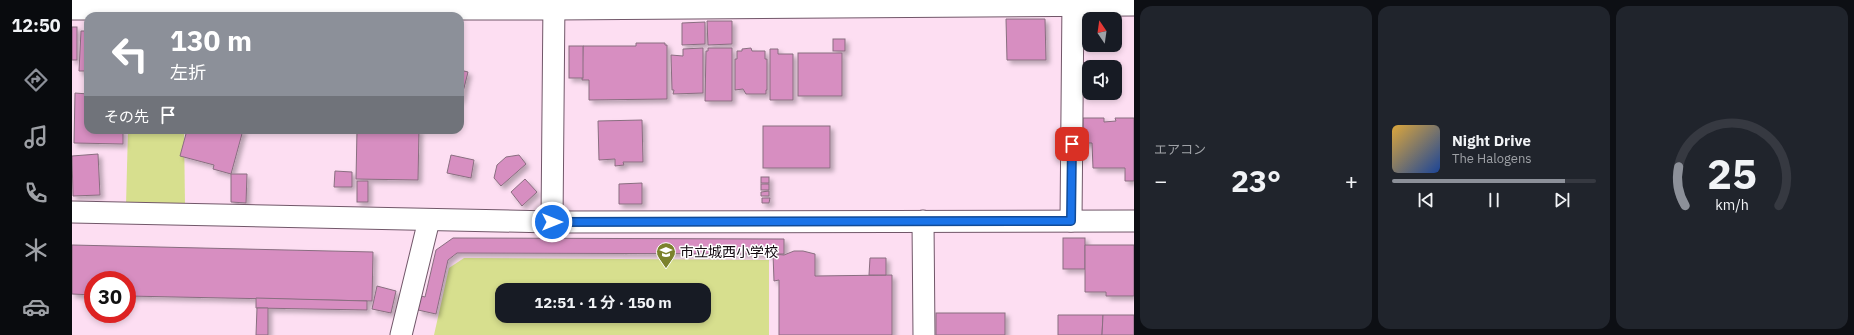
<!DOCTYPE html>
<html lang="ja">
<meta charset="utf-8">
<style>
body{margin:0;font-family:"IBM Plex Sans","Noto Sans JP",sans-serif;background:#20242c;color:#f1f3f6;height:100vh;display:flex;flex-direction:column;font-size:15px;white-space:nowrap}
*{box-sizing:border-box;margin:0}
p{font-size:13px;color:#9ea1a6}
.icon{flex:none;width:22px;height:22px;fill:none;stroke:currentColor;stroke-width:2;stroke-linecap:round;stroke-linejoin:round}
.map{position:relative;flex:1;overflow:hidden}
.drawer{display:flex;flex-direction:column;gap:6px;padding:6px;background:#0d0f14;width:720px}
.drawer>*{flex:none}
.hud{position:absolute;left:12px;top:12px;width:380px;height:122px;border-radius:12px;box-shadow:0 2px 6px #0003;background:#8c9099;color:#fff;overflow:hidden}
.needle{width:26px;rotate:347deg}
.tools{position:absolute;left:1010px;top:12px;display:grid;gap:8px}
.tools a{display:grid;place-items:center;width:40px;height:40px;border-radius:8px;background:#171b24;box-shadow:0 2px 6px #0003;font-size:20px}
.speed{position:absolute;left:12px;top:271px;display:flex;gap:8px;font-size:20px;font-weight:700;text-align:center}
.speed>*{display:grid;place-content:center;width:52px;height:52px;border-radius:50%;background:#171b24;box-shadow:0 2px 6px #0003;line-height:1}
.speed .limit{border:6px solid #d22;background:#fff;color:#111}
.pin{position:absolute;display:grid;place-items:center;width:34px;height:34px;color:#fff;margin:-17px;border-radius:8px;box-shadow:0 2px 6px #0006}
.me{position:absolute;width:44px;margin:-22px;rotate:90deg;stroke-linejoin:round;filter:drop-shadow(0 0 3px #0008)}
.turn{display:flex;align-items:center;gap:14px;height:84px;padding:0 20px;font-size:18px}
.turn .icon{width:52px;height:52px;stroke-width:2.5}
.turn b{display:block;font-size:28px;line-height:34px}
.then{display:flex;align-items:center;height:38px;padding:0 20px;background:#0003;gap:8px;font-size:15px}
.big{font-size:30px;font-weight:700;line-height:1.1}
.drawer .tile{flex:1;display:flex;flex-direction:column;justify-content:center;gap:6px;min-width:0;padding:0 14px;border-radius:12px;background:#20242c}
.drawer .dial{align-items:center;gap:0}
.dial svg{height:104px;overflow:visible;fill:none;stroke:#363941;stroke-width:7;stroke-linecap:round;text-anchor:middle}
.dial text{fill:#f1f3f6;stroke:none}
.song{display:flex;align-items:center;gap:12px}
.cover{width:48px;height:48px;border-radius:6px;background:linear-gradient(135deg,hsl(40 70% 55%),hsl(220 70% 35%))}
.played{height:4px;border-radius:2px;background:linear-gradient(90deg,#8c9099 85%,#363941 85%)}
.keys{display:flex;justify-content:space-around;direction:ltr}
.heat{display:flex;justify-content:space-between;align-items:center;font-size:22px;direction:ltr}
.drawer .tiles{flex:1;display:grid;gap:6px;grid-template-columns:repeat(3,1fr)}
.trip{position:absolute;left:423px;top:283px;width:216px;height:40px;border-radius:12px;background:#171b24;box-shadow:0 2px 6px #0003;font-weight:700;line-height:40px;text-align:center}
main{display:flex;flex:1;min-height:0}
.tabs{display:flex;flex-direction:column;width:72px;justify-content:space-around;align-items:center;background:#090b0e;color:#9ea1a6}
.tabs .icon{width:28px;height:28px}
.tabs .selected{color:#8c9099}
.tabs b{font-size:18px;color:#f1f3f6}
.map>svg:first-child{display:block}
.green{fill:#d7df8e;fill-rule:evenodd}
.building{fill:#d78ec1;stroke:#896e80;filter:url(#shadow)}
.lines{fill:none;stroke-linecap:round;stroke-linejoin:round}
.minor-casing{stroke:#715769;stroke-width:23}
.minor{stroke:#fff;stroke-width:21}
.route-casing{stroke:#114b97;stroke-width:10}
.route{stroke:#1a73e8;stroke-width:7}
.labels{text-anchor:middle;stroke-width:3;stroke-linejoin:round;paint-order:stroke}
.poi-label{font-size:14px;fill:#130910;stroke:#fff;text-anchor:start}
</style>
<main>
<nav class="tabs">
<b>12:50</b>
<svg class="icon selected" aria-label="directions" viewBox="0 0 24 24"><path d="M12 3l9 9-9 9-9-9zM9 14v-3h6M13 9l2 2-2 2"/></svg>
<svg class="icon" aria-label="music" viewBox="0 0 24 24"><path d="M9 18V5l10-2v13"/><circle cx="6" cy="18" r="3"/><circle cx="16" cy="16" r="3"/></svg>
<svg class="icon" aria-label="phone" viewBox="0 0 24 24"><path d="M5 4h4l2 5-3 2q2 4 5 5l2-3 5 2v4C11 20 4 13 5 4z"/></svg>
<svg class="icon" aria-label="climate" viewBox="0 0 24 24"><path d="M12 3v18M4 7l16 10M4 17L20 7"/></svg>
<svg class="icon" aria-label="car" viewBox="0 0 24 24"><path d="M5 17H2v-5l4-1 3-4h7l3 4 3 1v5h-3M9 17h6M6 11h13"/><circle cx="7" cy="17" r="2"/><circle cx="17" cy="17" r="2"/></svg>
</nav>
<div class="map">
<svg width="1062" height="335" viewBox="0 0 1062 335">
<defs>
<filter id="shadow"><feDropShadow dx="3.5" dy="3.5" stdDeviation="2" flood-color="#0004"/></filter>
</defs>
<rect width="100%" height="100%" fill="#fddef2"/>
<g class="green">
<path d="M56,130H112L113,205H54Z"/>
<path d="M392,258L697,260V335H362L377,268ZM430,290H632V316H430Z"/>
</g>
<g class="building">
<path d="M934,19H973L974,60H935Z"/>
<path d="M635,21H660V44L636,45Z"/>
<path d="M633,22V44L610,45V23Z"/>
<rect x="0" y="27" width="5" height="33"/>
<path d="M9,31H16V71H7Z"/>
<rect x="761" y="39" width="12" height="12"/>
<path d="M564,43H593V45H595V99L517,100V80H510L511,46H564Z"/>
<rect x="497" y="46" width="14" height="32"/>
<path d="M631,48V93L601,94L602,90H600L599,55L611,56V49Z"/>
<path d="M636,48H660V101H633L634,51H636Z"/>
<path d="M679,48L680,51H693V59H695V90H694V94H674L671,89L663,90V59H665V51H670V49Z"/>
<path d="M698,49H706V54H721V100H698Z"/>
<rect x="726" y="53" width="44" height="43"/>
<path d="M388,70L396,72L389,100H388Z"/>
<path d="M3,93L16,94V130H51V144L2,143Z"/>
<path d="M1011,118H1032V122L1044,121L1043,118H1062V181H1053V168H1021L1020,143H1011Z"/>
<path d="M570,120L571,162H551L552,165L543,166V159L527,160L526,121Z"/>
<rect x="691" y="126" width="67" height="42"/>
<path d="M115,130H171L159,174L141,169L142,165L108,156Z"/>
<path d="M285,130H347L346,180L284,179Z"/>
<path d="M26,154L28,195L1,196L0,156Z"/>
<path d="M379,155L402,160L399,178L375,173Z"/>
<path d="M447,155L454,164L429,186L422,178L425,165L434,157Z"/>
<path d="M263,171L280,172V187H262Z"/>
<path d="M159,174H175L174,203L159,202Z"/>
<rect x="689" y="177" width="8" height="6"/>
<path d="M453,179L465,192L450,206L439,192Z"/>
<rect x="285" y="181" width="11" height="21"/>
<path d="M570,183V204H547V184Z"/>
<rect x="689" y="184" width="8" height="6"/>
<path d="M697,191V196H689V192Z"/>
<path d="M690,198H698L697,203H690Z"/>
<path d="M381,238L712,239V254L385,253L376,260L364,314L346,310L349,296L353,297L364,250Z"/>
<rect x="991" y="238" width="22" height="31"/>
<path d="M0,245L301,252L300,301L55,296V280H21V295L0,294Z"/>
<path d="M1013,245H1062V296H1034V292H1013Z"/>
<path d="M722,251H731L743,254V276L820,275V335H707V280L702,281L701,254L712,255Z"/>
<path d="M798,258H814V275H797Z"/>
<path d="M305,286L324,291L319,313L300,309Z"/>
<path d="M184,298L295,301V310L184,308Z"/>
<path d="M185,308H196V335H184Z"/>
<rect x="864" y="313" width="69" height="22"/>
<path d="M986,315H1031L1030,335H986Z"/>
<path d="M1031,315H1062V335H1030Z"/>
</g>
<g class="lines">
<g class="minor-casing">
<g id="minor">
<path d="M0,9H482L1062,5"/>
<path d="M0,212L480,222L1062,221"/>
<path d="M851,221L852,335"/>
<path d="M999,221L1001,0"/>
<path d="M480,222L482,0"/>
<path d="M329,335L357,220"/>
</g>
</g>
<use href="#minor" class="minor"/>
</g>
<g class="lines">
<g class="route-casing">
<path id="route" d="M480,222L999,221L1000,144"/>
</g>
<use href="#route" class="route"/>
</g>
<defs>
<g id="school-pin" transform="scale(1)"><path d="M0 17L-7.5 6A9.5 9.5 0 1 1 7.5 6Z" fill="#7b822d" stroke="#fff"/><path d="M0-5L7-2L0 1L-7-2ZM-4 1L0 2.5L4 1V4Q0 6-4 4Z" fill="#fff"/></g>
</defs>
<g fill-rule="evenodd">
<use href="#school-pin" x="594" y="252"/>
</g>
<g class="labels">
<g class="poi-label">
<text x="608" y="257">市立城西小学校</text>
</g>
</g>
</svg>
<div class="tools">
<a><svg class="needle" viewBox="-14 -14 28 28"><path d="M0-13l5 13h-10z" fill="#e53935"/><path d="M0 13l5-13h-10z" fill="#9ea1a6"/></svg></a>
<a><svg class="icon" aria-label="sound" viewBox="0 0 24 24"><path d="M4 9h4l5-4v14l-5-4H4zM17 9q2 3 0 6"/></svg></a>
</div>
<div class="speed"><div class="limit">30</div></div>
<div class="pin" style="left:1000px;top:144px;background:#d93025"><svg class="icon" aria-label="arrive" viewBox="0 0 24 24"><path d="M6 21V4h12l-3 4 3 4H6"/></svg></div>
<svg class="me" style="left:480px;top:222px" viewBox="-20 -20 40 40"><circle r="17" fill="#1a73e8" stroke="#fff" stroke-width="3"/><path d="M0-11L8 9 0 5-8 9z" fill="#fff"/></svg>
<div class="trip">12:51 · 1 分 · 150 m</div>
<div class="hud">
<div class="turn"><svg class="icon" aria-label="left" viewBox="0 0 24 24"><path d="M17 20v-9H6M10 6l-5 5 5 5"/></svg><div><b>130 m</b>左折</div></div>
<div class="then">その先<svg class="icon" aria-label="arrive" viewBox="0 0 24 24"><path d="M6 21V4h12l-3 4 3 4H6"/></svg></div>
</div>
</div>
<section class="drawer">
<div class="tiles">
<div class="tile"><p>エアコン</p>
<div class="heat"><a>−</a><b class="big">23°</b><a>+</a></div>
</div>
<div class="tile">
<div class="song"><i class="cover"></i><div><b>Night Drive</b><p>The Halogens</p></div></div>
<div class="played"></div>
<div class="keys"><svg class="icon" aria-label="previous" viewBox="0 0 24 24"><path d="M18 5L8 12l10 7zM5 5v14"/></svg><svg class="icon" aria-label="pause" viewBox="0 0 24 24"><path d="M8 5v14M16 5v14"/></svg><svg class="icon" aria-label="next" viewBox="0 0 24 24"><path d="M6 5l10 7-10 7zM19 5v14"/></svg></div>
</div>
<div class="tile dial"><svg viewBox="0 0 100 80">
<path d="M14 69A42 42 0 1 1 86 69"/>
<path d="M14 69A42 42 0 0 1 9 39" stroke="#8c9099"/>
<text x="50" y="56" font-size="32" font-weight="700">25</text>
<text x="50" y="72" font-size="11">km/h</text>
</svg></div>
</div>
</section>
</main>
